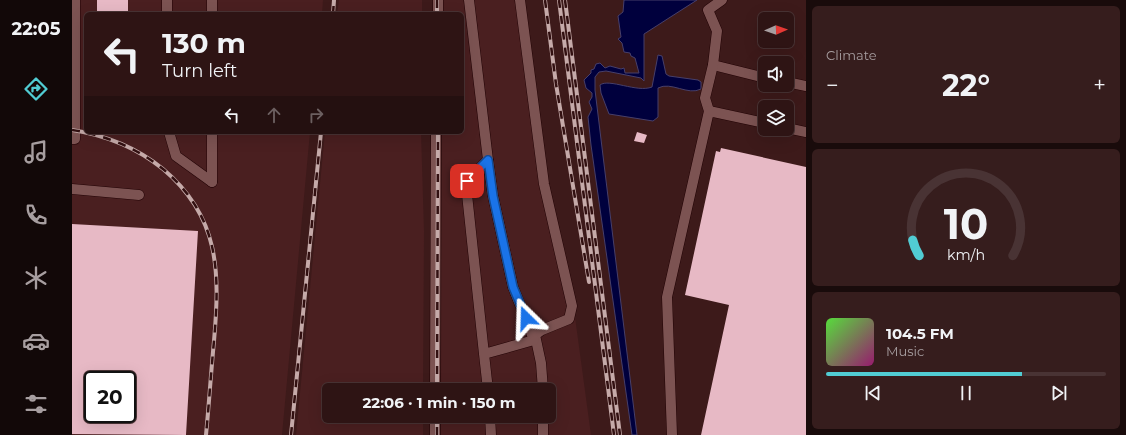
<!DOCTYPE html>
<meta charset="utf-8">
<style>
body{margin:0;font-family:Montserrat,sans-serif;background:#361d1d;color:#f1f3f6;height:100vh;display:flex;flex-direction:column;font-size:15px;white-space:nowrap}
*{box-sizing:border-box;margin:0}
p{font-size:13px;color:#a79ea0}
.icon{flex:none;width:22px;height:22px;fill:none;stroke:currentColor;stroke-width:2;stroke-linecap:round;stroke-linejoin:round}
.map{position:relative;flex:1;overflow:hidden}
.sheet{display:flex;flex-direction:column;gap:6px;padding:6px;background:#190b0b;width:320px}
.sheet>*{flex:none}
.banner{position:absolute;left:12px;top:12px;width:380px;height:122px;border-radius:6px;box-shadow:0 4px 16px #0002,0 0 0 1px #493334;background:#2e1414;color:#f1f3f6;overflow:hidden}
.needle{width:26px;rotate:88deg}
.fabs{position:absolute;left:686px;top:12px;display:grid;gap:8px}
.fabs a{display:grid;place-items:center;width:36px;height:36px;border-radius:6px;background:#2e1414;box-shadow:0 4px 16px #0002,0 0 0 1px #493334;font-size:20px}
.speed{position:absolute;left:12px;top:371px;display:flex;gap:8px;font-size:20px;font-weight:700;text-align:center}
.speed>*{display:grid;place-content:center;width:52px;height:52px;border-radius:50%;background:#2e1414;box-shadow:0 4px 16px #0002,0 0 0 1px #493334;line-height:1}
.speed .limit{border:2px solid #111;border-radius:6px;background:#fff;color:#111}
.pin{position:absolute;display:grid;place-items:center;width:34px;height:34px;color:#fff;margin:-17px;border-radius:8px;box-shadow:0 2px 6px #0006}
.me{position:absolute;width:44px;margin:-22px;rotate:338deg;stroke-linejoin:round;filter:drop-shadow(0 0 3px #0008)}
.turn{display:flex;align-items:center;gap:14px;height:84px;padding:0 12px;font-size:18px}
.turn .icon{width:52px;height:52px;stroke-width:2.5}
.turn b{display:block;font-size:28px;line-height:34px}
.lanes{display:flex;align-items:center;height:38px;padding:0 12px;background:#0003;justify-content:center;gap:20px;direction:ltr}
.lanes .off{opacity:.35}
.big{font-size:30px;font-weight:700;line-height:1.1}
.sheet .tile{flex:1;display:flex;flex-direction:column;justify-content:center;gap:6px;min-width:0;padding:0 14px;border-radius:6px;background:#361d1d}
.sheet .dial{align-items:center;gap:0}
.dial svg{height:104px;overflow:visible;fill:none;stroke:#493334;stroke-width:7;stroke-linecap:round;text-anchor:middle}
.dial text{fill:#f1f3f6;stroke:none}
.song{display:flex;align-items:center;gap:12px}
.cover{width:48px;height:48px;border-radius:6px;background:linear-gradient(135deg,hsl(110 70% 55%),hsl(320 70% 35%))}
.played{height:4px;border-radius:2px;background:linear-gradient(90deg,#51ccd3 70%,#493334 70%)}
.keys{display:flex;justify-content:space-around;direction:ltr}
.heat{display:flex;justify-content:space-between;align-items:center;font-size:22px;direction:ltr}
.trip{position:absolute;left:250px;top:383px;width:234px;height:40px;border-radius:6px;background:#2e1414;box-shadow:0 4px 16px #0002,0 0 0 1px #493334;font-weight:700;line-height:40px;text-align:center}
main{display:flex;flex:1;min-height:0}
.tab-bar{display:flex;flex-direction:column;width:72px;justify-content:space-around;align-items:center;background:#120808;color:#a79ea0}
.tab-bar .icon{width:28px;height:28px}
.tab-bar .current{color:#51ccd3}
.tab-bar b{font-size:18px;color:#f1f3f6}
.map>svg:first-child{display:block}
.built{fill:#4a1f20;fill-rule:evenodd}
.water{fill:#00003d;stroke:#473f6a}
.building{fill:#e7b9c5;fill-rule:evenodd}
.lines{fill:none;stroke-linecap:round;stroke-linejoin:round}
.minor-casing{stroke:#220305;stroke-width:11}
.minor{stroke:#7c5352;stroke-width:10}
.rail-casing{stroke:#c5aaa9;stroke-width:4}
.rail{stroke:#321011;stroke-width:2.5;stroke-dasharray:8;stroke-linecap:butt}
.route-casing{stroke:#114b97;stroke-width:10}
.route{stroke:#1a73e8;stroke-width:7}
</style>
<main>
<nav class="tab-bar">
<b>22:05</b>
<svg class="icon current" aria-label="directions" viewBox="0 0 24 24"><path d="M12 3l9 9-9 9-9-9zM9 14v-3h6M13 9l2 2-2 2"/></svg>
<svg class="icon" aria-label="music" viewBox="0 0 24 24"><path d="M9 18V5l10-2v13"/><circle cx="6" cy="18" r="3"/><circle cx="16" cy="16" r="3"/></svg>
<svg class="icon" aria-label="phone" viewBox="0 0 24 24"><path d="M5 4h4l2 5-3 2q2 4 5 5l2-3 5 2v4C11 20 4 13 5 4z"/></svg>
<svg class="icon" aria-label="climate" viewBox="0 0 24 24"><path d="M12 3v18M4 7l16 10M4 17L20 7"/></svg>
<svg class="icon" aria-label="car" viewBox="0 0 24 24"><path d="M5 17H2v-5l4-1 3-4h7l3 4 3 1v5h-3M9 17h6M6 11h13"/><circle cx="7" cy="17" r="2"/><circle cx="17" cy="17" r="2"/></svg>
<svg class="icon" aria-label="filters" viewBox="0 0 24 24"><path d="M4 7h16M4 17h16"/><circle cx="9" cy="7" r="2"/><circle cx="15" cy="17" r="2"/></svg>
</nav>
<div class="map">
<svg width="734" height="435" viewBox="0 0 734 435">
<rect width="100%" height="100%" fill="#3d1a1a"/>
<g class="built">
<path d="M0,0H251L250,14H14V132H238L210,435H0ZM21,380H55V414H21Z"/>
<path d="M267,0H350V14H265Z"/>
<path d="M371,0H451L476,201L500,295L519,435H369V416H477V390H369L370,132H390V14H371Z"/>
<path d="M253,132H349L352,231L351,390H257V416H351V435H224Z"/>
</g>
<g class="water">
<path d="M552,0H625L572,34V81L569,78L534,71L527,72L523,77V90L565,435H560L519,145L516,117L520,109L517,102L520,97V93L514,88L512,80L519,73V70L522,69L524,64L528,63L533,68L538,66L549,69L552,68L553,73H567L563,58L559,56L558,53L552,52L550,43L546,39L549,37L546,16L551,12Z"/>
<path d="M586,55L590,56L594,74L597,76L626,80L629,82V89C616,96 599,81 586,88V117L581,121L537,114L529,93L528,85C537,78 565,93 580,87Z"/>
</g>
<g class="building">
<rect x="25" y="0" width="31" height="14"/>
<path d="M565,132L575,135L572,143L562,141Z"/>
<path d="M649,148L734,167V435H629L657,305L613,295L644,151L648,152Z"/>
<path d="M0,224L126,231L114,435L0,434ZM21,380H55V414H21Z"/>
</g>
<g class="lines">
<g class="minor-casing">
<g id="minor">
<path d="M95,0V14"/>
<path d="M397,0L416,160"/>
<path d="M448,0L472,184L500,306L497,319L470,330L463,335L469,363L471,390"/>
<path d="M140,14V0"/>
<path d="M366,14V0"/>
<path d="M641,65L693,78"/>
<path d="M715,82L734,86"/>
<path d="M637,111L633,98L641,65L645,31L636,10L650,0"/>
<path d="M715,128L734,132"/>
<path d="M97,132L104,156L140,182"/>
<path d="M0,139H3V0"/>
<path d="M140,182V132"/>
<path d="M0,189L67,195"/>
<path d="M412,354L394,185L396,180L416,160L421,196L441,287L462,340L412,354L416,390"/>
<path d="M363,390L364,132"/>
<path d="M418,416L419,435"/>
<path d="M363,435V416"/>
<path d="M471,435V416"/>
<path d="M600,435L595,297L637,111L693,123"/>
</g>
</g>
<use href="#minor" class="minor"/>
<g class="rail-casing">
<g id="rail">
<path d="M365,0V14"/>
<path d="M473,0L484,84L517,282"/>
<path d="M487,0L542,435"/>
<path d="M493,0L548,435"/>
<path d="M261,14L262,0"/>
<path d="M0,130C33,135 65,148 91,169C148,217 148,272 142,341C139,372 137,404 134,435"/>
<path d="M365,390L366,132"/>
<path d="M219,435L249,132"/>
<path d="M365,435V416"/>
</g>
</g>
<use href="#rail" class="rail"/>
</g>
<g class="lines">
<g class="route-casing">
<path id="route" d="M395,181L416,160L421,196L441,287L454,318"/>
</g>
<use href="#route" class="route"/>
</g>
</svg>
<div class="fabs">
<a><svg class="needle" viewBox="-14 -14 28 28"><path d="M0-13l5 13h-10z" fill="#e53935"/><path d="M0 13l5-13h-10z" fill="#a79ea0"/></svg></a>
<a><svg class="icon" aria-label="sound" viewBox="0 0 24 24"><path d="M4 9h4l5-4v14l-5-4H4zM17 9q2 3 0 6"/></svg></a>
<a><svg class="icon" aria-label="layers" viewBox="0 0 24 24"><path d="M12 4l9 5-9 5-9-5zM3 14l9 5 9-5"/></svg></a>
</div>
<div class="speed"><div class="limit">20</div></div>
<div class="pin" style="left:395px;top:181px;background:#d93025"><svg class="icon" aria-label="arrive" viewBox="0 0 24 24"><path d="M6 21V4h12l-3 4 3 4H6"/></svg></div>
<svg class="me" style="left:454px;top:318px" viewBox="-20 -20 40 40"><path d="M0-17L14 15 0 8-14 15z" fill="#1a73e8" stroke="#fff" stroke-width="4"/></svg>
<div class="trip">22:06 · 1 min · 150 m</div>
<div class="banner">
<div class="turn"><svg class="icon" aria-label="left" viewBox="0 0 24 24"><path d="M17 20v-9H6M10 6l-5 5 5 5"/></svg><div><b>130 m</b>Turn left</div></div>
<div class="lanes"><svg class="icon" aria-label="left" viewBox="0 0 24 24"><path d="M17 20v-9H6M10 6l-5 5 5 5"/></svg><svg class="icon off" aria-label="ahead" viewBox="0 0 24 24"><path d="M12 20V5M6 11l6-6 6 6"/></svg><svg class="icon off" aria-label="right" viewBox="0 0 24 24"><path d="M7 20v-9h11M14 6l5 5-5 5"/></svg></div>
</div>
</div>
<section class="sheet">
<div class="tile"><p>Climate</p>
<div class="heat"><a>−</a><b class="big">22°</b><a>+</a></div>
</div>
<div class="tile dial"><svg viewBox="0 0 100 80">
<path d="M14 69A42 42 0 1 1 86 69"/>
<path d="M14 69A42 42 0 0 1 9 57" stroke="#51ccd3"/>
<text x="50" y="56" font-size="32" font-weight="700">10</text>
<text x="50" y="72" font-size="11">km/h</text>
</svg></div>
<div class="tile">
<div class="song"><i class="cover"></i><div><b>104.5 FM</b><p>Music</p></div></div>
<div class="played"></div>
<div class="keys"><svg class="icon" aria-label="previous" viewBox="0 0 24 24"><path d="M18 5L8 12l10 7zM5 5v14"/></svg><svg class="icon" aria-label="pause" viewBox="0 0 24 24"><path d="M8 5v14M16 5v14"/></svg><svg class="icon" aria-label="next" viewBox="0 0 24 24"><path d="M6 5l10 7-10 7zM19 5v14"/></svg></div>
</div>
</section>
</main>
